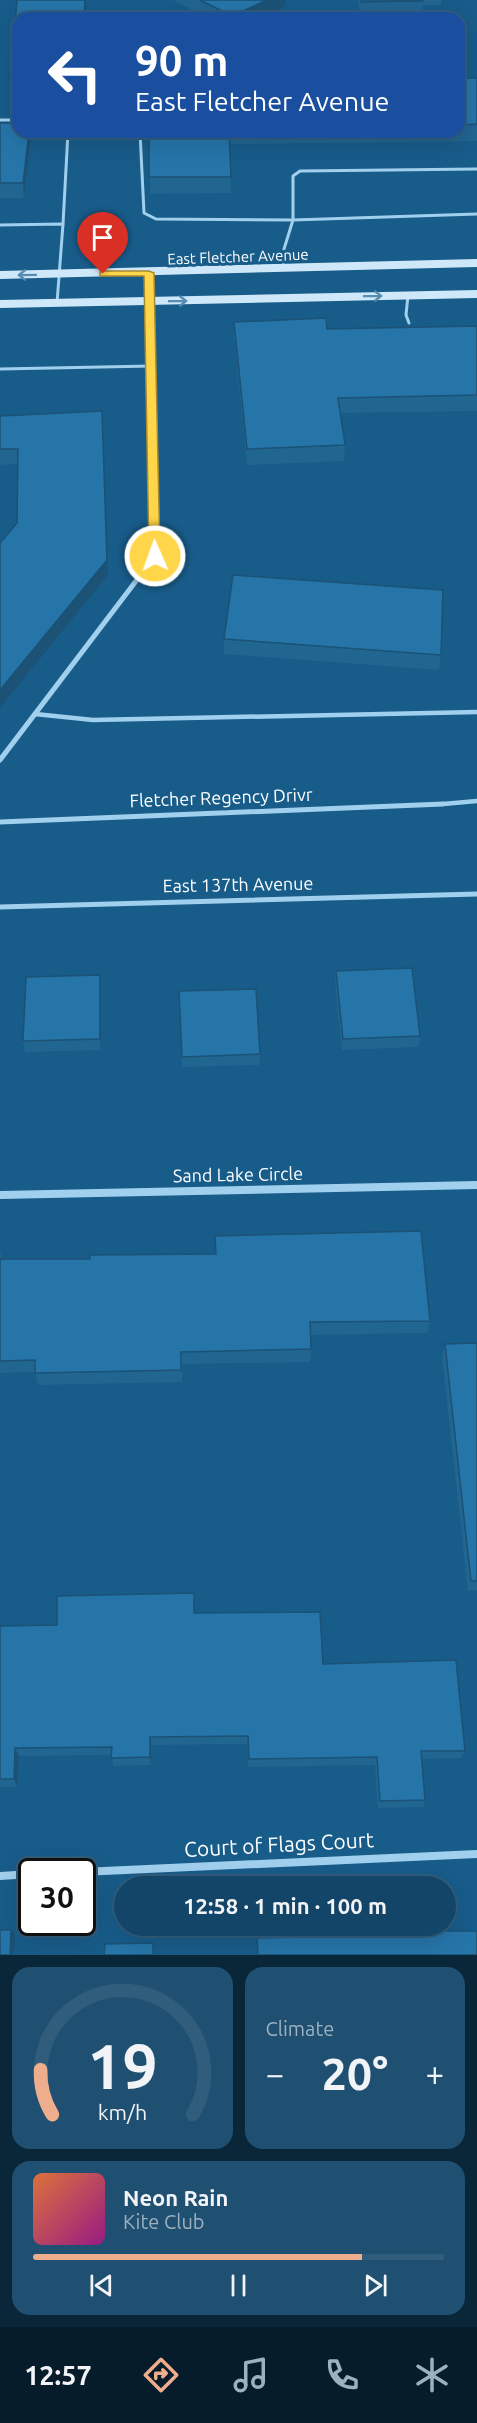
<!DOCTYPE html>
<meta charset="utf-8">
<style>
body{margin:0;font-family:Ubuntu,sans-serif;background:#1f4f71;color:#f1f3f6;height:100vh;display:flex;flex-direction:column;font-size:22px;white-space:nowrap}
*{box-sizing:border-box;margin:0}
p{font-size:20px;color:#9cb1c0}
.icon{flex:none;width:33px;height:33px;fill:none;stroke:currentColor;stroke-width:2;stroke-linecap:round;stroke-linejoin:round}
.map{position:relative;height:1955px;overflow:hidden}
.panel{display:flex;flex-direction:column;gap:12px;padding:12px;background:#0a2639;flex:1}
.panel>*{flex:none}
.top-card{position:absolute;left:12px;top:12px;width:453px;height:126px;border-radius:18px;box-shadow:0 6px 24px #0002,0 0 0 2px #315d7c;background:#1a4fa0;color:#fff;overflow:hidden}
.speed{position:absolute;left:18px;top:1858px;display:flex;gap:12px;font-size:30px;font-weight:700;text-align:center}
.speed>*{display:grid;place-content:center;width:78px;height:78px;border-radius:50%;background:#124568;box-shadow:0 6px 24px #0002,0 0 0 2px #315d7c;line-height:1}
.speed .limit{border:3px solid #111;border-radius:9px;background:#fff;color:#111}
.pin{position:absolute;display:grid;place-items:center;width:51px;height:51px;color:#fff;margin:-62px -26px;border-radius:50% 50% 50% 0;rotate:-45deg;box-shadow:0 0 6px #0007}
.pin .icon{rotate:45deg}
.me{position:absolute;width:66px;margin:-33px;rotate:358deg;stroke-linejoin:round;filter:drop-shadow(0 0 4px #0008)}
.turn{display:flex;align-items:center;gap:21px;height:126px;padding:0 24px;font-size:27px}
.turn .icon{width:78px;height:78px;stroke-width:2.5}
.turn b{display:block;font-size:42px;line-height:51px}
.big{font-size:45px;font-weight:700;line-height:1.1}
.panel .card{flex:1;display:flex;flex-direction:column;justify-content:center;gap:9px;min-width:0;padding:0 21px;border-radius:18px;background:#1f4f71}
.panel .dial{align-items:center;gap:0}
.dial svg{height:156px;overflow:visible;fill:none;stroke:#315d7c;stroke-width:7;stroke-linecap:round;text-anchor:middle}
.dial text{fill:#f1f3f6;stroke:none}
.song{display:flex;align-items:center;gap:18px}
.cover{width:72px;height:72px;border-radius:9px;background:linear-gradient(135deg,hsl(20 70% 55%),hsl(310 70% 35%))}
.played{height:6px;border-radius:3px;background:linear-gradient(90deg,#eead8d 80%,#315d7c 80%)}
.keys{display:flex;justify-content:space-around;direction:ltr}
.heat{display:flex;justify-content:space-between;align-items:center;font-size:33px;direction:ltr}
.panel .tiles{flex:1;display:grid;gap:12px;grid-template-columns:1fr 1fr}
.card:last-child{grid-column:span 2}
.trip{position:absolute;left:114px;top:1876px;width:342px;height:60px;border-radius:30px;background:#124568;box-shadow:0 6px 24px #0002,0 0 0 2px #315d7c;font-weight:700;line-height:60px;text-align:center}
.menu{display:flex;height:96px;justify-content:space-around;align-items:center;background:#071c2a;color:#9cb1c0}
.menu .icon{width:42px;height:42px}
.menu .active{color:#eead8d}
.menu b{font-size:27px;color:#f1f3f6}
.map>svg:first-child{display:block}
.lines{fill:none;stroke-linecap:round;stroke-linejoin:round}
.service-far1{stroke:#a1d0ee;stroke-width:3}
.service{stroke:#a1d0ee;stroke-width:4.5}
.minor-far2{stroke:#a1d0ee;stroke-width:4.5}
.minor-far1{stroke:#a1d0ee;stroke-width:5}
.minor{stroke:#a1d0ee;stroke-width:8}
.secondary{stroke:#cee8fa;stroke-width:8}
.wall{fill:#216591}
.shaded-wall{fill:#1b5276}
.building{fill:#2675a9;stroke:#1b5276;stroke-width:1.5}
.oneway{stroke:#588db1}
.route{fill:#ffd54a;stroke:#a68a30;stroke-width:1.5}
.labels{text-anchor:middle;stroke-width:6;stroke-linejoin:round;paint-order:stroke}
.far-street-label{font-size:15px;fill:#fff;stroke:#185c8a}
.street-label{font-size:18px;fill:#fff;stroke:#185c8a}
.near-street-label{font-size:21px;fill:#fff;stroke:#185c8a}
</style>
<div class="map">
<svg width="477" height="1955" viewBox="0 0 477 1955">
<rect width="100%" height="100%" fill="#185c8a"/>
<g class="lines">
<g class="service-far1">
<path d="M0,120H18"/>
<path d="M140,132L144,213L156,219L293,220L477,214"/>
<path d="M63,224L68,132"/>
<path d="M0,225L63,224L57,303"/>
<path d="M283,269L284,249L293,220V176L300,171L477,169"/>
<path d="M408,295L406,315L409,323"/>
<path d="M0,369L152,366"/>
</g>
<g class="service">
<path d="M35,714L93,720L477,712"/>
<path d="M443,804L477,801"/>
</g>
<path class="minor-far2" d="M149,273L153,481"/>
<g class="minor-far1">
<path d="M0,760L155,556L153,479"/>
<path d="M0,822L443,804"/>
<path d="M0,907L477,894"/>
</g>
<g class="minor">
<path d="M0,1195L477,1185"/>
<path d="M82,1872L477,1854"/>
<path d="M0,1876L32,1874"/>
</g>
<g class="secondary">
<path d="M0,275L477,263"/>
<path d="M0,304L477,294"/>
</g>
</g>
<g class="wall">
<path d="M17,0H86V18H18V96H12L10,81Z"/>
<path d="M173,0H286L285,6L259,18H207Z"/>
<path d="M358,0H441V5H423L422,15L360,16Z"/>
<path d="M459,78H477V141L229,144L231,193L150,194L149,132H459Z"/>
<path d="M0,123L18,132H31V138L24,198H0Z"/>
<path d="M234,322L327,329L477,326V411L340,413L345,445L344,461L247,465L234,337Z"/>
<path d="M0,416L103,427L108,575L0,708V543L17,523L18,464L0,465Z"/>
<path d="M224,639L441,655L439,670L224,654Z"/>
<path d="M336,971L420,1036L419,1047L342,1050L335,982Z"/>
<path d="M101,987V1050L25,1052L23,1041Z"/>
<path d="M179,991L260,1054L259,1065L182,1067Z"/>
<path d="M0,1250L2,1259L430,1321L427,1333L311,1335V1349L310,1362L182,1364V1382L38,1385L35,1372L0,1373Z"/>
<path d="M477,1343V1590L468,1591L442,1356L445,1344Z"/>
<path d="M194,1593L195,1613L323,1664L465,1751L461,1758L422,1759L425,1800L423,1807L378,1808L375,1765L248,1767V1744L151,1745V1765L113,1766L112,1755L19,1756L17,1787H0V1626L57,1625Z"/>
<path d="M390,1926H431L432,1931L477,1955H257V1938L391,1935Z"/>
</g>
<g class="shaded-wall">
<path d="M85,0H86V18H84Z"/>
<path d="M267,0H286L285,6L259,18H232V16Z"/>
<path d="M29,132H31V138L24,198L23,183Z"/>
<path d="M102,411L108,575L0,708V690Z"/>
<path d="M100,975L101,987V1050L100,1039Z"/>
<path d="M150,1737L151,1745V1765L150,1757Z"/>
<path d="M15,1748L19,1756L17,1787L14,1779Z"/>
<path d="M11,1930L15,1935L14,1955H10Z"/>
</g>
<g class="building">
<path d="M17,0H85L84,18H18V81H10Z"/>
<path d="M200,0H267L232,16Z"/>
<path d="M361,0H423V1L361,2Z"/>
<path d="M459,78H477V124L459,125Z"/>
<path d="M0,123H18V132H29L23,183H0Z"/>
<path d="M149,132H229L231,177H149Z"/>
<path d="M326,318L327,329L477,326V395L338,398L345,445L247,449L234,322Z"/>
<path d="M102,411L107,560L0,690V543L17,523L18,449H0V416Z"/>
<path d="M233,575L443,590L441,655L224,639Z"/>
<path d="M412,968L420,1036L343,1039L336,971Z"/>
<path d="M100,975V1039L23,1041L26,977Z"/>
<path d="M256,989L260,1054L182,1057L179,991Z"/>
<path d="M421,1231L430,1321L310,1322L311,1349L181,1352V1370L35,1373V1360L0,1361V1259H90V1255L216,1254L215,1236Z"/>
<path d="M477,1343V1581H471L445,1344Z"/>
<path d="M194,1593V1613L320,1612L323,1664L456,1660L465,1751H421L425,1800L380,1801L377,1757L249,1759L248,1736L150,1737V1757L111,1758L112,1747L15,1748L14,1779H0V1626L57,1625V1596Z"/>
<path d="M390,1885H428L429,1887H390Z"/>
<path d="M393,1926H431L432,1931H477V1955H258L257,1938L394,1935Z"/>
<path d="M0,1930H11L10,1955H0Z"/>
<path d="M153,1943V1955H104L105,1944Z"/>
</g>
<defs><path id="oneway-shaft" d="M-6 0H5M1.5-3L5.5 0L1.5 3" fill="none" stroke-width="1.6" stroke-linecap="round" stroke-linejoin="round" transform="scale(1.5)"/></defs>
<g class="oneway">
<use href="#oneway-shaft" transform="translate(27 275) rotate(179)"/>
<use href="#oneway-shaft" transform="translate(373 296) rotate(-1)"/>
<use href="#oneway-shaft" transform="translate(178 301) rotate(-1)"/>
</g>
<path class="route" d="M103,271H149L154,273L160,556L155,560L149,556L144,276H100V272Z"/>
<g class="labels">
<g class="far-street-label">
<text transform="translate(238 257) rotate(-2)" y="5">East Fletcher Avenue</text>
</g>
<g class="street-label">
<text transform="translate(221 798) rotate(-2)" y="6">Fletcher Regency Drivr</text>
<text transform="translate(238 885) rotate(-1)" y="6">East 137th Avenue</text>
<text transform="translate(238 1175) rotate(-1)" y="6">Sand Lake Circle</text>
</g>
<g class="near-street-label">
<text transform="translate(279 1845) rotate(-3)" y="7">Court of Flags Court</text>
</g>
</g>
</svg>
<div class="speed"><div class="limit">30</div></div>
<div class="pin" style="left:103px;top:274px;background:#d93025"><svg class="icon" aria-label="arrive" viewBox="0 0 24 24"><path d="M6 21V4h12l-3 4 3 4H6"/></svg></div>
<svg class="me" style="left:155px;top:556px" viewBox="-20 -20 40 40"><circle r="17" fill="#ffd54a" stroke="#fff" stroke-width="3"/><path d="M0-11L8 9 0 5-8 9z" fill="#fff"/></svg>
<div class="trip">12:58 · 1 min · 100 m</div>
<div class="top-card">
<div class="turn"><svg class="icon" aria-label="left" viewBox="0 0 24 24"><path d="M17 20v-9H6M10 6l-5 5 5 5"/></svg><div><b>90 m</b>East Fletcher Avenue</div></div>
</div>
</div>
<section class="panel">
<div class="tiles">
<div class="card dial"><svg viewBox="0 0 100 80">
<path d="M14 69A42 42 0 1 1 86 69"/>
<path d="M14 69A42 42 0 0 1 8 46" stroke="#eead8d"/>
<text x="50" y="56" font-size="32" font-weight="700">19</text>
<text x="50" y="72" font-size="11">km/h</text>
</svg></div>
<div class="card"><p>Climate</p>
<div class="heat"><a>−</a><b class="big">20°</b><a>+</a></div>
</div>
<div class="card">
<div class="song"><i class="cover"></i><div><b>Neon Rain</b><p>Kite Club</p></div></div>
<div class="played"></div>
<div class="keys"><svg class="icon" aria-label="previous" viewBox="0 0 24 24"><path d="M18 5L8 12l10 7zM5 5v14"/></svg><svg class="icon" aria-label="pause" viewBox="0 0 24 24"><path d="M8 5v14M16 5v14"/></svg><svg class="icon" aria-label="next" viewBox="0 0 24 24"><path d="M6 5l10 7-10 7zM19 5v14"/></svg></div>
</div>
</div>
</section>
<nav class="menu">
<b>12:57</b>
<svg class="icon active" aria-label="directions" viewBox="0 0 24 24"><path d="M12 3l9 9-9 9-9-9zM9 14v-3h6M13 9l2 2-2 2"/></svg>
<svg class="icon" aria-label="music" viewBox="0 0 24 24"><path d="M9 18V5l10-2v13"/><circle cx="6" cy="18" r="3"/><circle cx="16" cy="16" r="3"/></svg>
<svg class="icon" aria-label="phone" viewBox="0 0 24 24"><path d="M5 4h4l2 5-3 2q2 4 5 5l2-3 5 2v4C11 20 4 13 5 4z"/></svg>
<svg class="icon" aria-label="climate" viewBox="0 0 24 24"><path d="M12 3v18M4 7l16 10M4 17L20 7"/></svg>
</nav>
